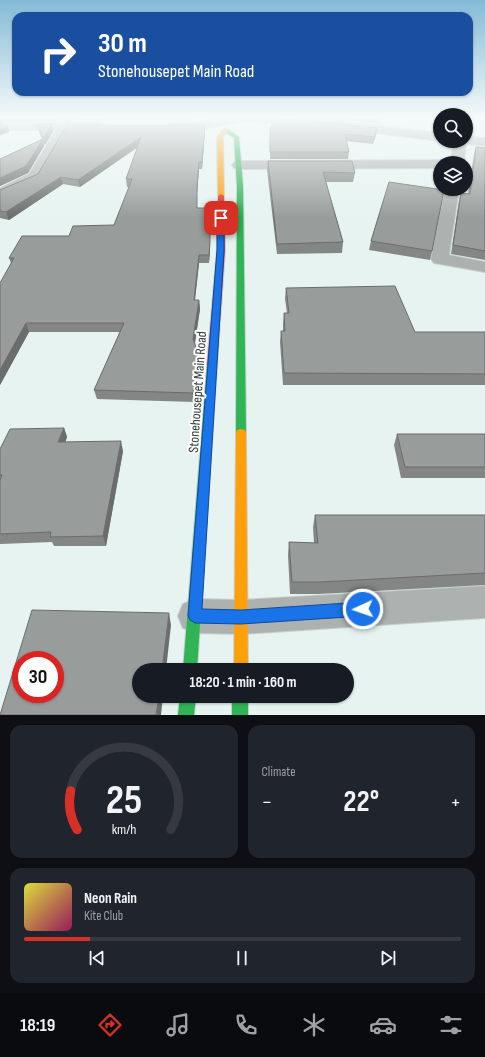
<!DOCTYPE html>
<meta charset="utf-8">
<style>
body{margin:0;font-family:"Sofia Sans Condensed",sans-serif;background:#20242c;color:#f1f3f6;height:100vh;display:flex;flex-direction:column;font-size:15px;white-space:nowrap}
*{box-sizing:border-box;margin:0}
p{font-size:13px;color:#9ea1a6}
.icon{flex:none;width:22px;height:22px;fill:none;stroke:currentColor;stroke-width:2;stroke-linecap:round;stroke-linejoin:round}
.map{position:relative;height:715px;overflow:hidden}
.sheet{display:flex;flex-direction:column;gap:10px;padding:10px;background:#0d0f14;flex:1}
.sheet>*{flex:none}
.top-card{position:absolute;left:12px;top:12px;width:461px;height:84px;border-radius:12px;box-shadow:0 1px 3px #0004;background:#1a4fa0;color:#fff;overflow:hidden}
.tools{position:absolute;left:433px;top:108px;display:grid;gap:8px}
.tools a{display:grid;place-items:center;width:40px;height:40px;border-radius:50%;background:#171b24;box-shadow:0 1px 3px #0004;font-size:20px}
.speed{position:absolute;left:12px;top:651px;display:flex;gap:8px;font-size:20px;font-weight:700;text-align:center}
.speed>*{display:grid;place-content:center;width:52px;height:52px;border-radius:50%;background:#171b24;box-shadow:0 1px 3px #0004;line-height:1}
.speed .limit{border:6px solid #d22;background:#fff;color:#111}
.pin{position:absolute;display:grid;place-items:center;width:34px;height:34px;color:#fff;margin:-17px;border-radius:8px;box-shadow:0 2px 6px #0006}
.me{position:absolute;width:44px;margin:-22px;rotate:267deg;stroke-linejoin:round;filter:drop-shadow(0 0 3px #0008)}
.turn{display:flex;align-items:center;gap:14px;height:84px;padding:0 20px;font-size:18px}
.turn .icon{width:52px;height:52px;stroke-width:2.5}
.turn b{display:block;font-size:28px;line-height:34px}
.big{font-size:30px;font-weight:700;line-height:1.1}
.sheet .tile{flex:1;display:flex;flex-direction:column;justify-content:center;gap:6px;min-width:0;padding:0 14px;border-radius:12px;background:#20242c}
.sheet .dial{align-items:center;gap:0}
.dial svg{height:104px;overflow:visible;fill:none;stroke:#363941;stroke-width:7;stroke-linecap:round;text-anchor:middle}
.dial text{fill:#f1f3f6;stroke:none}
.song{display:flex;align-items:center;gap:12px}
.cover{width:48px;height:48px;border-radius:6px;background:linear-gradient(135deg,hsl(60 70% 55%),hsl(330 70% 35%))}
.played{height:4px;border-radius:2px;background:linear-gradient(90deg,#d93025 15%,#363941 15%)}
.keys{display:flex;justify-content:space-around;direction:ltr}
.heat{display:flex;justify-content:space-between;align-items:center;font-size:22px;direction:ltr}
.sheet .tiles{flex:1;display:grid;gap:10px;grid-template-columns:1fr 1fr}
.tile:last-child{grid-column:span 2}
.trip{position:absolute;left:132px;top:663px;width:222px;height:40px;border-radius:20px;background:#171b24;box-shadow:0 1px 3px #0004;font-weight:700;line-height:40px;text-align:center}
.tabs{display:flex;height:64px;justify-content:space-around;align-items:center;background:#090b0e;color:#9ea1a6}
.tabs .icon{width:28px;height:28px}
.tabs .active{color:#d93025}
.tabs b{font-size:18px;color:#f1f3f6}
.map>svg:first-child{display:block}
.lines{fill:none;stroke-linecap:round;stroke-linejoin:round}
.street-casing{stroke:#c6d0ce;stroke-width:2}
.fast-casing{stroke:#c6d0ce;stroke-width:2}
.slow-casing{stroke:#c6d0ce;stroke-width:2}
.jam-casing{stroke:#c6d0ce;stroke-width:2}
.street{fill:#adb2b1;fill-rule:evenodd}
.fast{fill:#30b455;fill-rule:evenodd}
.slow{fill:#ff9f0a;fill-rule:evenodd}
.jam{fill:#e5322d;fill-rule:evenodd}
.wall{fill:#838685}
.shaded-wall{fill:#6a6d6c}
.building{fill:#989c9b;stroke:#6a6d6c;fill-rule:evenodd}
.route{fill:#1a73e8;stroke:#114b97}
.labels{text-anchor:middle;stroke-width:4;stroke-linejoin:round;paint-order:stroke}
.street-label{font-size:14px;fill:#2d3534;stroke:#fff}
</style>
<div class="map">
<svg width="485" height="715" viewBox="0 0 485 715">
<rect width="100%" height="100%" fill="#e6f3f1"/>
<g class="lines">
<g class="street-casing">
<g id="street">
<path d="M63,118H75L72,122H98L102,123L104,126L102,129L98,130H68L39,180L0,198V188L29,174L56,130H7L3,129L1,126L3,123L61,122Z"/>
<path d="M223,118H296L333,120L440,133V141L333,128L244,121L198,130L170,129L168,126L170,123L198,122Z"/>
<path d="M466,136L485,138V146L466,144L464,163H450L454,141H466Z"/>
<path d="M440,160L446,163H440V168L239,169L234,168L232,165L234,162L239,161Z"/>
<path d="M445,189H459L449,255L485,262V272L434,263L431,259Z"/>
<path d="M485,586V618L241,634L195,633L183,628L178,616L183,604L195,599L241,600Z"/>
</g>
</g>
<g class="fast-casing">
<g id="fast">
<path d="M224,129H228L239,137L243,186L246,433L245,436L241,437L237,436L236,433L237,186L234,138L224,131Z"/>
<path d="M212,362L217,365L197,670H183L207,365Z"/>
<path d="M180,696H196L194,715H178Z"/>
<rect x="232" y="696" width="16" height="19"/>
</g>
</g>
<g class="slow-casing">
<g id="slow">
<path d="M224,129L228,130L223,137L224,196L221,198L218,196L217,137Z"/>
<path d="M241,429L245,430L246,433L248,670H234L236,433L237,430Z"/>
</g>
</g>
<g class="jam-casing">
<path id="jam" d="M221,194L224,196L225,250L217,365L212,368L207,365L217,250L218,196Z"/>
</g>
<use href="#street" class="street"/>
<use href="#fast" class="fast"/>
<use href="#slow" class="slow"/>
<use href="#jam" class="jam"/>
</g>
<g class="wall">
<path d="M0,118H62L60,121L3,122L1,125L9,132L0,135Z"/>
<path d="M74,118H205V119L75,120Z"/>
<path d="M319,118H381L379,124L333,118Z"/>
<path d="M37,124L53,132L45,145L43,142L44,146L28,173L0,186V159L42,139L39,132Z"/>
<path d="M67,125L205,130L202,169H199L197,193V208L209,227H210V250L209,263H199L195,300H199L200,309L195,343L200,364L194,402L97,399L94,390L120,332H29L0,385L11,263L9,258L69,236L114,225L129,187H127L126,179L138,147L80,187L63,184L9,220L0,218V190L38,174Z"/>
<path d="M270,128L376,135L373,144L346,141L349,152L348,159H270Z"/>
<path d="M476,147L485,148V260L451,254L459,200L461,193L468,194L474,154Z"/>
<path d="M268,161L355,173L353,182H326L343,242L342,253L277,254L267,170Z"/>
<path d="M371,241L432,251L430,260L369,250Z"/>
<path d="M286,288L415,332H485V385H283L280,342L281,331H283V324L284,313H287L285,299Z"/>
<path d="M64,428L67,437L65,442L123,451L106,546H54L52,542L0,544V449Z"/>
<path d="M397,434H485V478H401L394,445Z"/>
<path d="M315,515H485V585L319,594H290L288,555L289,542L314,543L313,527Z"/>
</g>
<g class="shaded-wall">
<path d="M2,118L3,122L0,126V121Z"/>
<path d="M52,124L53,132L45,145L43,138Z"/>
<path d="M205,124V130L202,169V162Z"/>
<path d="M8,127L9,132L0,135V130Z"/>
<path d="M377,128L376,135L373,144L374,137Z"/>
<path d="M141,137L142,144L80,187L78,180Z"/>
<path d="M43,139L44,146L28,173L0,186V178Z"/>
<path d="M199,162V169L197,193V185Z"/>
<path d="M61,177L63,184L9,220L6,212Z"/>
<path d="M210,227V250L209,263V255Z"/>
<path d="M199,255V263L194,308V300Z"/>
<path d="M199,300L200,309L194,348L193,339Z"/>
<path d="M26,323L29,332L0,385V370Z"/>
<path d="M199,355L200,364L194,402L193,393Z"/>
<path d="M64,428L67,437L62,452L58,442Z"/>
<path d="M121,441L123,451L106,546L103,536Z"/>
<path d="M169,613L171,625L166,670H162Z"/>
<path d="M159,696H163L161,715H156Z"/>
</g>
<g class="building">
<path d="M275,118L377,128L374,137L345,134L349,152H270V128Z"/>
<path d="M37,124H52L43,138Z"/>
<path d="M205,124L202,162H199L197,185V208H205L209,227H210V242L209,255H199L194,300H199L193,339L199,355L193,393L94,390L124,323H26L0,370V283L14,258H9L22,236H69L73,226L114,225L132,179H126L141,137L78,180L61,177L6,212L0,211V190L38,174L67,125H198Z"/>
<path d="M0,125L1,126L8,127L0,130Z"/>
<path d="M43,139L26,166L0,178V159Z"/>
<path d="M476,147L485,148V251L453,245L461,193L470,194Z"/>
<path d="M268,161H352L355,173L323,172L343,242L277,244Z"/>
<path d="M389,182L444,190L432,251L371,241Z"/>
<path d="M395,286L415,332H485V374L284,373L281,331H285L284,313H289L286,288Z"/>
<path d="M64,428L58,442L121,441L103,536L50,537L51,532L0,534V481L2,475H0V449L10,429Z"/>
<path d="M397,434H485V467H405Z"/>
<path d="M315,515H485V573L321,582H292L289,542L318,543Z"/>
<path d="M32,610L169,613L162,670H139V696H159L156,715H0ZM21,660H55V694H21Z"/>
</g>
<linearGradient id="sky" x2="0" y2="1"><stop stop-color="#84bad7"/><stop offset="0.54" stop-color="#f4faf9"/><stop offset="1" stop-color="#f4faf9" stop-opacity="0"/></linearGradient>
<rect width="485" height="218" fill="url(#sky)"/>
<path class="route" d="M221,216L224,218V250L202,609L241,610L363,602L368,604L370,609L368,614L363,616L241,624L195,623L190,620L188,616L217,250V218Z"/>
<g class="labels">
<g class="street-label">
<text transform="translate(197 392) rotate(-86)" y="5">Stonehousepet Main Road</text>
</g>
</g>
</svg>
<div class="tools">
<a><svg class="icon" aria-label="search" viewBox="0 0 24 24"><circle cx="10" cy="10" r="6"/><path d="M15 15l6 6"/></svg></a>
<a><svg class="icon" aria-label="layers" viewBox="0 0 24 24"><path d="M12 4l9 5-9 5-9-5zM3 14l9 5 9-5"/></svg></a>
</div>
<div class="speed"><div class="limit">30</div></div>
<div class="pin" style="left:221px;top:218px;background:#d93025"><svg class="icon" aria-label="arrive" viewBox="0 0 24 24"><path d="M6 21V4h12l-3 4 3 4H6"/></svg></div>
<svg class="me" style="left:363px;top:609px" viewBox="-20 -20 40 40"><circle r="17" fill="#1a73e8" stroke="#fff" stroke-width="3"/><path d="M0-11L8 9 0 5-8 9z" fill="#fff"/></svg>
<div class="trip">18:20 · 1 min · 160 m</div>
<div class="top-card">
<div class="turn"><svg class="icon" aria-label="right" viewBox="0 0 24 24"><path d="M7 20v-9h11M14 6l5 5-5 5"/></svg><div><b>30 m</b>Stonehousepet Main Road</div></div>
</div>
</div>
<section class="sheet">
<div class="tiles">
<div class="tile dial"><svg viewBox="0 0 100 80">
<path d="M14 69A42 42 0 1 1 86 69"/>
<path d="M14 69A42 42 0 0 1 9 39" stroke="#d93025"/>
<text x="50" y="56" font-size="32" font-weight="700">25</text>
<text x="50" y="72" font-size="11">km/h</text>
</svg></div>
<div class="tile"><p>Climate</p>
<div class="heat"><a>−</a><b class="big">22°</b><a>+</a></div>
</div>
<div class="tile">
<div class="song"><i class="cover"></i><div><b>Neon Rain</b><p>Kite Club</p></div></div>
<div class="played"></div>
<div class="keys"><svg class="icon" aria-label="previous" viewBox="0 0 24 24"><path d="M18 5L8 12l10 7zM5 5v14"/></svg><svg class="icon" aria-label="pause" viewBox="0 0 24 24"><path d="M8 5v14M16 5v14"/></svg><svg class="icon" aria-label="next" viewBox="0 0 24 24"><path d="M6 5l10 7-10 7zM19 5v14"/></svg></div>
</div>
</div>
</section>
<nav class="tabs">
<b>18:19</b>
<svg class="icon active" aria-label="directions" viewBox="0 0 24 24"><path d="M12 3l9 9-9 9-9-9zM9 14v-3h6M13 9l2 2-2 2"/></svg>
<svg class="icon" aria-label="music" viewBox="0 0 24 24"><path d="M9 18V5l10-2v13"/><circle cx="6" cy="18" r="3"/><circle cx="16" cy="16" r="3"/></svg>
<svg class="icon" aria-label="phone" viewBox="0 0 24 24"><path d="M5 4h4l2 5-3 2q2 4 5 5l2-3 5 2v4C11 20 4 13 5 4z"/></svg>
<svg class="icon" aria-label="climate" viewBox="0 0 24 24"><path d="M12 3v18M4 7l16 10M4 17L20 7"/></svg>
<svg class="icon" aria-label="car" viewBox="0 0 24 24"><path d="M5 17H2v-5l4-1 3-4h7l3 4 3 1v5h-3M9 17h6M6 11h13"/><circle cx="7" cy="17" r="2"/><circle cx="17" cy="17" r="2"/></svg>
<svg class="icon" aria-label="filters" viewBox="0 0 24 24"><path d="M4 7h16M4 17h16"/><circle cx="9" cy="7" r="2"/><circle cx="15" cy="17" r="2"/></svg>
</nav>
